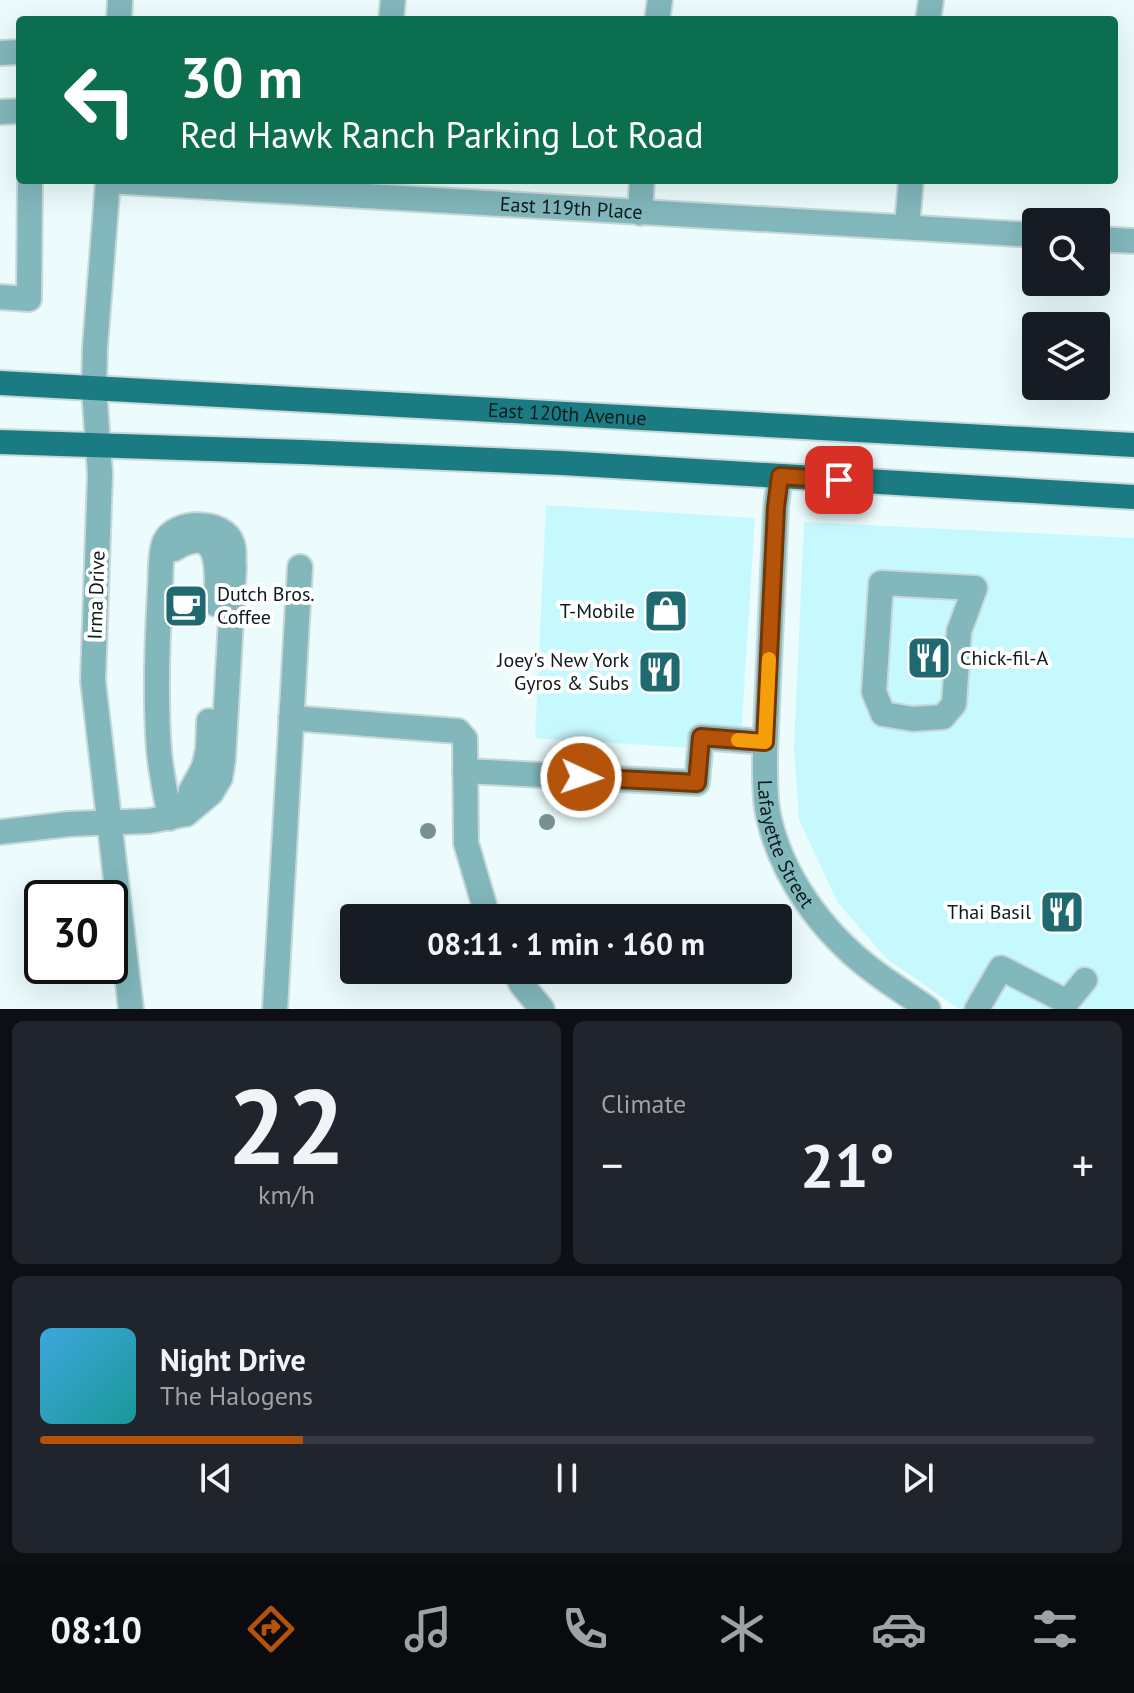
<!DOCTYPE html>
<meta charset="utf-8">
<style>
body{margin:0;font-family:"PT Sans",sans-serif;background:#20242c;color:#f1f3f6;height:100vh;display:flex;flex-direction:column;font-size:30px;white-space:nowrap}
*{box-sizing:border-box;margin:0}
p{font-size:26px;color:#9ea1a6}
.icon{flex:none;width:44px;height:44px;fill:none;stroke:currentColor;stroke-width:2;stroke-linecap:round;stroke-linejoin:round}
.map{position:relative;height:1009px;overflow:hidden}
.drawer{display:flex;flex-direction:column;gap:12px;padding:12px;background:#0d0f14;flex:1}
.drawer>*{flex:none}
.banner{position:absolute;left:16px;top:16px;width:1102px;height:168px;border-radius:8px;box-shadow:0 8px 32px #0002;background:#0b6e4f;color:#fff;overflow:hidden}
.buttons{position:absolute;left:1022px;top:208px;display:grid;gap:16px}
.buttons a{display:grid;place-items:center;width:88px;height:88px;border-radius:8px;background:#171b24;box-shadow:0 8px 32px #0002;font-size:40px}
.speed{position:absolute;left:24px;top:880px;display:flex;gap:16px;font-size:40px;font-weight:700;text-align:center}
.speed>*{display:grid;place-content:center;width:104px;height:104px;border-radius:50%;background:#171b24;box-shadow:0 8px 32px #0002;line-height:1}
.speed .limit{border:4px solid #111;border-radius:12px;background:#fff;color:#111}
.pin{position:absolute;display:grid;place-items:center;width:68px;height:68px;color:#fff;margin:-34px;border-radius:16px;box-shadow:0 4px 12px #0006}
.me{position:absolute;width:88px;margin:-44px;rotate:93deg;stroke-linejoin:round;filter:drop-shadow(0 0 6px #0008)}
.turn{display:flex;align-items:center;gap:28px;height:168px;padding:0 32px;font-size:36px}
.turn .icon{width:104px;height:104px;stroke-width:2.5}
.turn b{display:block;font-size:56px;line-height:68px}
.big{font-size:60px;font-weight:700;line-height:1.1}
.drawer .card{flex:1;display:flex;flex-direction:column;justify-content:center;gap:12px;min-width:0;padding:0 28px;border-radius:12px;background:#20242c}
.drawer .dial{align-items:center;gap:0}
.dial b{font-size:104px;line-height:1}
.song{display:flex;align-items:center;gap:24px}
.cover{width:96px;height:96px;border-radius:12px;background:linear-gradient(135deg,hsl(200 70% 55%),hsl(180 70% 35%))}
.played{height:8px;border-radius:4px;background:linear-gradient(90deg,#b45309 25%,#363941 25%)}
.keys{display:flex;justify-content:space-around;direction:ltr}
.heat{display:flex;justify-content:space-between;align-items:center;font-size:44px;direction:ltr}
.drawer .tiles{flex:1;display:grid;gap:12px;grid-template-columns:1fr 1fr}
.card:last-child{grid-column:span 2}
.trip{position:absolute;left:340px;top:904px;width:452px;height:80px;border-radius:8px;background:#171b24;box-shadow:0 8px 32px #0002;font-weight:700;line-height:80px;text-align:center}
.dock{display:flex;height:128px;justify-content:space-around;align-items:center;background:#090b0e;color:#9ea1a6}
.dock .icon{width:56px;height:56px}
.dock .current{color:#b45309}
.dock b{font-size:36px;color:#f1f3f6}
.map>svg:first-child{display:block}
.built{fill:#c6f9fe}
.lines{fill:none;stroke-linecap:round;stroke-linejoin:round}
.minor-casing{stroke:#c8d8d9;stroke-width:28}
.major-casing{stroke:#c8d8d9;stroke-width:28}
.minor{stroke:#82b7bb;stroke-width:24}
.major{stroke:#1a7b82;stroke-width:24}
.tree{fill:#779092}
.route-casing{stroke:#753606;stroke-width:20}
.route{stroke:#b45309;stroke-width:14}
.slow{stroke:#f59e0b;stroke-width:14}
.labels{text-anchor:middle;stroke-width:8;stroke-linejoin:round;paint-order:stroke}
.street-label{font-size:20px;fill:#0c1b1d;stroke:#fff}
.poi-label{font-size:20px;fill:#0c1b1d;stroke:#fff;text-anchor:end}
</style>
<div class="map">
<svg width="1134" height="1009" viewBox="0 0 1134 1009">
<rect width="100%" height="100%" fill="#ecfcfd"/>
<g class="built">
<path d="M546,505L755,518L740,751L535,738Z"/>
<path d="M804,522L1134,538V1009H959L887,959L838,903L799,820L794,747Z"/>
</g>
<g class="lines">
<g class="minor-casing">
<g id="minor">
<path d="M119,20L120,0"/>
<path d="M391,20L393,0"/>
<path d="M657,20L660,0"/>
<path d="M928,20L931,0"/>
<path d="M0,53L20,52"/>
<path d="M0,112L20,111"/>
<path d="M108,180L95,347L94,388L100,474L93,681L131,1009"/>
<path id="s1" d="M108,181L1036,235"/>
<path d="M640,213L642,180"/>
<path d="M907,226L911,180"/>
<path d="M1096,239L1134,241"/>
<path d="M0,297L29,299L30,180"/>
<path id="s2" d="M780,476L776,507L765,752C765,772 764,793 768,814C781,876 822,932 872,970C890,984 910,996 928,1009"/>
<path d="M174,549C222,520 218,573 216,604"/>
<path d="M881,583L975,588L959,631L954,704L943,717L913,719L883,714L874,692Z"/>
<path d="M291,718L458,731L465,739L466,843L488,918"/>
<path d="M465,771L697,783L701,737L765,742"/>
<path d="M186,814L191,791L204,767L208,749L209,721"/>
<path d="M0,832L69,824L149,821L186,814L211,793L220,778L223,760L234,567C233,560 235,549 232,543C224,519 175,520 165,541C160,552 161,577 160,590C157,643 155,698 159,751C161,773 166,796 170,818"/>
<path d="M514,970L522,985L542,1009"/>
<path d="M275,1009L300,567"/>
<path d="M977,1009L1001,968L1067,1002L1085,980"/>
</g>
</g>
<g class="major-casing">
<g id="major">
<path id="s3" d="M0,383L1134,445"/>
<path d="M0,442L303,452L562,463L1134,497"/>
</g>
</g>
<use href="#minor" class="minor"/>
<use href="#major" class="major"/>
</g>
<g class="tree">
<circle cx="547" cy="822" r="8"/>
<circle cx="428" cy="831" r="8"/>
</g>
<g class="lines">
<g class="route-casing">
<path id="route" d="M581,777L697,783L701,737L765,742L776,507L780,476L839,480"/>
</g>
<use href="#route" class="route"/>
<path class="slow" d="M738,740L765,742L769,659"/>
</g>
<defs>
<g id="cafe-square" transform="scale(2.3)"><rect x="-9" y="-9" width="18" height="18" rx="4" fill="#1e6a70" stroke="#fff"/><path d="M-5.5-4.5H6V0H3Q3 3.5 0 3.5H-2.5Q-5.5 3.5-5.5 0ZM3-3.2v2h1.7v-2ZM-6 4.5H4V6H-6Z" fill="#fff"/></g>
<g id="shop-square" transform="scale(2.3)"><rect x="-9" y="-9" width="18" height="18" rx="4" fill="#1e6a70" stroke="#fff"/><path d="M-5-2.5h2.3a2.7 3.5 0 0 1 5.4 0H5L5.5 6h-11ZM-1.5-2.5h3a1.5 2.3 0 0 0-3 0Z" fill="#fff"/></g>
<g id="restaurant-square" transform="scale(2.3)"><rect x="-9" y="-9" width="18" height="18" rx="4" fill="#1e6a70" stroke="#fff"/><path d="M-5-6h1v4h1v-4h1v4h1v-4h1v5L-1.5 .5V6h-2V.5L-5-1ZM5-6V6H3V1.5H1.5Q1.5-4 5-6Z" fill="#fff"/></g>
</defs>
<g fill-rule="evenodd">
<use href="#cafe-square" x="186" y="606"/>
<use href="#shop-square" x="666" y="611"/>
<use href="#restaurant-square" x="929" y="658"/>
<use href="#restaurant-square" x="660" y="672"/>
<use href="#restaurant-square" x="1062" y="912"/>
</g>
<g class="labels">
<g class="street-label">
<text dy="7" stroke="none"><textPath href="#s1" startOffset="464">East 119th Place</textPath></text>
<text dy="7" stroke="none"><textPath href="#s3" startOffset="568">East 120th Avenue</textPath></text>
<text transform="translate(96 595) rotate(-88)" y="7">Irma Drive</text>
<text dy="7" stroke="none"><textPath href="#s2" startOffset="372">Lafayette Street</textPath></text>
</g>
<g class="poi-label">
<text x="217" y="601" text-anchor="start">Dutch Bros.<tspan x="217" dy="23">Coffee</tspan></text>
<text x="635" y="618">T-Mobile</text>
<text x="960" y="665" text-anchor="start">Chick-fil-A</text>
<text x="629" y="667">Joey's New York<tspan x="629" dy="23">Gyros &amp; Subs</tspan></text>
<text x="1031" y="919">Thai Basil</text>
</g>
</g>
</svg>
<div class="buttons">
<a><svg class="icon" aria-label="search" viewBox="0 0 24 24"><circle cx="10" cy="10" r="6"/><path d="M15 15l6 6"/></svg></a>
<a><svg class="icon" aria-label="layers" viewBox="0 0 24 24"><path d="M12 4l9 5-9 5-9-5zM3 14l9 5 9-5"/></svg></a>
</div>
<div class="speed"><div class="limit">30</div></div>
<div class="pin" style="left:839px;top:480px;background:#d93025"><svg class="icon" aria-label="arrive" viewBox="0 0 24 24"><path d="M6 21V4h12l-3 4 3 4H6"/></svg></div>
<svg class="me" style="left:581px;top:777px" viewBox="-20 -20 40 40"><circle r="17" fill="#b45309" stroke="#fff" stroke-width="3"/><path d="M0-11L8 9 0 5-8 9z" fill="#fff"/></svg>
<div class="trip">08:11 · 1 min · 160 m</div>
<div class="banner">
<div class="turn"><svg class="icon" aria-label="left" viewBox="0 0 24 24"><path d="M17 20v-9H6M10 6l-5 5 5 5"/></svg><div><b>30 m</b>Red Hawk Ranch Parking Lot Road</div></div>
</div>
</div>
<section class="drawer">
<div class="tiles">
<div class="card dial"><b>22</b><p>km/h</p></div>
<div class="card"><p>Climate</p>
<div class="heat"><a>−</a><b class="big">21°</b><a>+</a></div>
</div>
<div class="card">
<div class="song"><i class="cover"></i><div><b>Night Drive</b><p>The Halogens</p></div></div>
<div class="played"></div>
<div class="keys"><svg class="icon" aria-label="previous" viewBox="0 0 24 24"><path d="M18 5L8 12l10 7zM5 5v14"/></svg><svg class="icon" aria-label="pause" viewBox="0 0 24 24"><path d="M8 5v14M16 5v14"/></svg><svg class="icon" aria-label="next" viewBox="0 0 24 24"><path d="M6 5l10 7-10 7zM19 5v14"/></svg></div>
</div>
</div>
</section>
<nav class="dock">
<b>08:10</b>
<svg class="icon current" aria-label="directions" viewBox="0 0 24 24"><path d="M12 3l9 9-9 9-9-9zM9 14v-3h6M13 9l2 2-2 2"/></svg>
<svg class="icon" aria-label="music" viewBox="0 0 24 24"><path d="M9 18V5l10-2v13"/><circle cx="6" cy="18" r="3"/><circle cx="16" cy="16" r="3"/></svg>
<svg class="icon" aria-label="phone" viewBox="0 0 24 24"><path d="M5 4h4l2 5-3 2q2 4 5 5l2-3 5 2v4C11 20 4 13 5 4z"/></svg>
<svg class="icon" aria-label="climate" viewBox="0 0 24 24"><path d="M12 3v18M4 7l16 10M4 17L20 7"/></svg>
<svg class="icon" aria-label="car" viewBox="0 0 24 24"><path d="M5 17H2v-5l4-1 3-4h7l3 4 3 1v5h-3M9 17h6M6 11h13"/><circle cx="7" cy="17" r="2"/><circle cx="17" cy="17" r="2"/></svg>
<svg class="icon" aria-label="filters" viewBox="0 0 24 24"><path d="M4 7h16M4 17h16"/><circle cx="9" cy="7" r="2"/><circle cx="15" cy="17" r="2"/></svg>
</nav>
